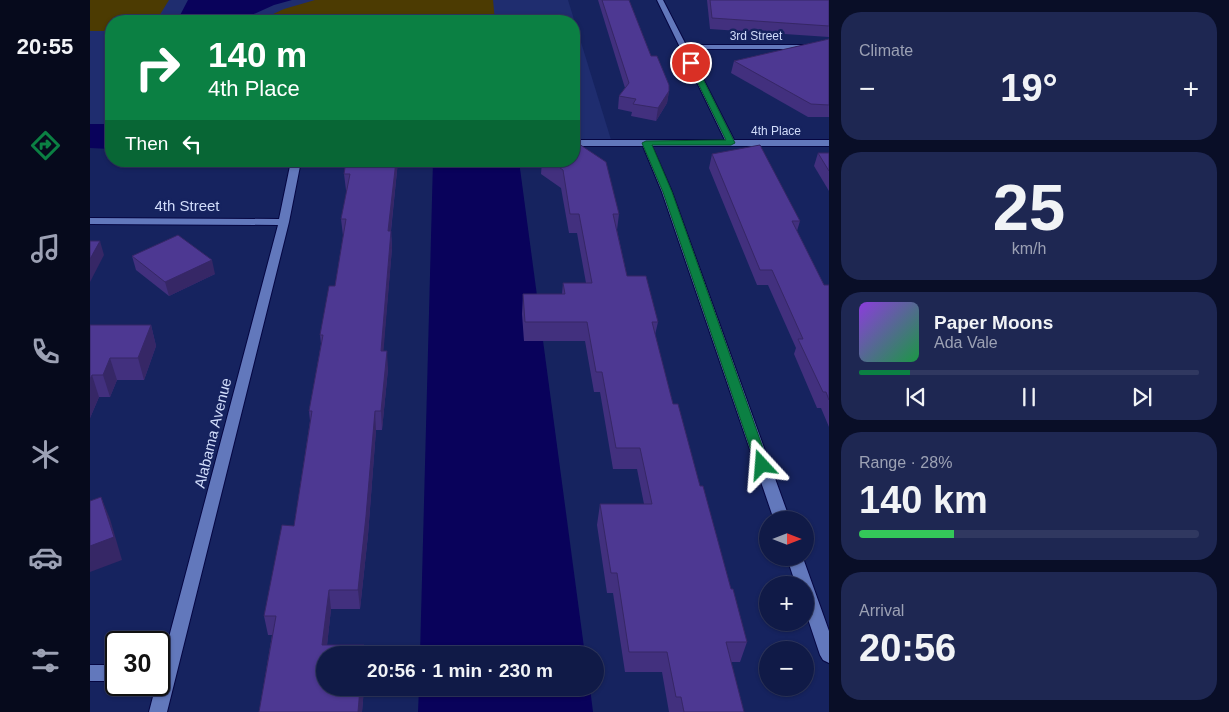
<!DOCTYPE html>
<meta charset="utf-8">
<style>
body{margin:0;font-family:Arial,sans-serif;background:#1e2752;color:#f1f3f6;height:100vh;display:flex;flex-direction:column;font-size:19px;white-space:nowrap}
*{box-sizing:border-box;margin:0}
p{font-size:16px;color:#9ca1b4}
.icon{flex:none;width:28px;height:28px;fill:none;stroke:currentColor;stroke-width:2;stroke-linecap:round;stroke-linejoin:round}
.map{position:relative;flex:1;overflow:hidden}
.panel{display:flex;flex-direction:column;gap:12px;padding:12px;background:#090e27;width:400px}
.panel>*{flex:none}
.hud{position:absolute;left:15px;top:15px;width:475px;height:152px;border-radius:20px;box-shadow:0 1px 4px #0004,0 0 0 1px #303860;background:#0b8043;color:#fff;overflow:hidden}
.needle{width:32px;rotate:90deg}
.controls{position:absolute;left:669px;top:511px;display:grid;gap:10px}
.controls a{display:grid;place-items:center;width:55px;height:55px;border-radius:50%;background:#101a47;box-shadow:0 1px 4px #0004,0 0 0 1px #303860;font-size:25px}
.speed{position:absolute;left:15px;top:631px;display:flex;gap:10px;font-size:25px;font-weight:700;text-align:center}
.speed>*{display:grid;place-content:center;width:65px;height:65px;border-radius:50%;background:#101a47;box-shadow:0 1px 4px #0004,0 0 0 1px #303860;line-height:1}
.speed .limit{border:2px solid #111;border-radius:8px;background:#fff;color:#111}
.pin{position:absolute;display:grid;place-items:center;width:42px;height:42px;color:#fff;margin:-21px;border:2px solid #fff;border-radius:50%;box-shadow:0 1px 5px #0007}
.me{position:absolute;width:55px;margin:-28px;rotate:341deg;stroke-linejoin:round;filter:drop-shadow(0 0 4px #0008)}
.turn{display:flex;align-items:center;gap:18px;height:105px;padding:0 20px;font-size:22px}
.turn .icon{width:65px;height:65px;stroke-width:2.5}
.turn b{display:block;font-size:35px;line-height:42px}
.then{display:flex;align-items:center;height:48px;padding:0 20px;background:#0003;gap:10px;font-size:19px}
.big{font-size:38px;font-weight:600;line-height:1.1}
.panel .card{flex:1;display:flex;flex-direction:column;justify-content:center;gap:8px;min-width:0;padding:0 18px;border-radius:20px;background:#1e2752}
.panel .dial{align-items:center;gap:0}
.dial b{font-size:65px;line-height:1}
.song{display:flex;align-items:center;gap:15px}
.cover{width:60px;height:60px;border-radius:8px;background:linear-gradient(135deg,hsl(270 70% 55%),hsl(140 70% 35%))}
.played{height:5px;border-radius:2px;background:linear-gradient(90deg,#0b8043 15%,#303860 15%)}
.keys{display:flex;justify-content:space-around;direction:ltr}
.heat{display:flex;justify-content:space-between;align-items:center;font-size:28px;direction:ltr}
.charge{height:8px;border-radius:4px;background:linear-gradient(90deg,#34c759 28%,#303860 0)}
.trip{position:absolute;left:226px;top:646px;width:288px;height:50px;border-radius:25px;background:#101a47;box-shadow:0 1px 4px #0004,0 0 0 1px #303860;font-weight:600;line-height:50px;text-align:center}
main{display:flex;flex:1;min-height:0}
.tab-bar{display:flex;flex-direction:column;width:90px;justify-content:space-around;align-items:center;background:#060a1c;color:#9ca1b4}
.tab-bar .icon{width:35px;height:35px}
.tab-bar .current{color:#0b8043}
.tab-bar b{font-size:22px;color:#f1f3f6}
.map>svg:first-child{display:block}
.built{fill:#1f2d6f}
.green{fill:#4c3b02}
.water{fill:#09025b}
.lines{fill:none;stroke-linecap:round;stroke-linejoin:round}
.minor-casing{stroke:#050642;stroke-width:2}
.minor{fill:#6278bc;fill-rule:evenodd}
.wall{fill:#42307e}
.shaded-wall{fill:#362766}
.building{fill:#4d3892;stroke:#362766}
.route{fill:#0b8043;stroke:#07532c}
.labels{text-anchor:middle;stroke-width:5;stroke-linejoin:round;paint-order:stroke}
.far-street-label{font-size:12px;fill:#d1dcfa;stroke:#16235f}
.street-label{font-size:15px;fill:#d1dcfa;stroke:#16235f}
</style>
<main>
<nav class="tab-bar">
<b>20:55</b>
<svg class="icon current" aria-label="directions" viewBox="0 0 24 24"><path d="M12 3l9 9-9 9-9-9zM9 14v-3h6M13 9l2 2-2 2"/></svg>
<svg class="icon" aria-label="music" viewBox="0 0 24 24"><path d="M9 18V5l10-2v13"/><circle cx="6" cy="18" r="3"/><circle cx="16" cy="16" r="3"/></svg>
<svg class="icon" aria-label="phone" viewBox="0 0 24 24"><path d="M5 4h4l2 5-3 2q2 4 5 5l2-3 5 2v4C11 20 4 13 5 4z"/></svg>
<svg class="icon" aria-label="climate" viewBox="0 0 24 24"><path d="M12 3v18M4 7l16 10M4 17L20 7"/></svg>
<svg class="icon" aria-label="car" viewBox="0 0 24 24"><path d="M5 17H2v-5l4-1 3-4h7l3 4 3 1v5h-3M9 17h6M6 11h13"/><circle cx="7" cy="17" r="2"/><circle cx="17" cy="17" r="2"/></svg>
<svg class="icon" aria-label="filters" viewBox="0 0 24 24"><path d="M4 7h16M4 17h16"/><circle cx="9" cy="7" r="2"/><circle cx="15" cy="17" r="2"/></svg>
</nav>
<div class="map">
<svg width="739" height="712" viewBox="0 0 739 712">
<rect width="100%" height="100%" fill="#16235f"/>
<path class="built" d="M0,0H478L522,143L484,144V21H21V146H0Z"/>
<g class="green">
<path d="M0,0H79L66,21H21V31H0Z"/>
<path d="M225,0H403L405,21H168L194,9Z"/>
</g>
<g class="water">
<path d="M98,0H202L184,5L148,21H87Z"/>
<path d="M0,124H21V149L0,148Z"/>
<path d="M343,161H429L495,655H330Z"/>
<path d="M329,688H500L503,712H328Z"/>
</g>
<g class="lines">
<g class="minor-casing">
<g id="minor">
<path d="M567,0H573L596,45H739V49H598L644,140H739V146H562L582,192L700,520H684L572,192L553,146H484V140H635Z"/>
<path d="M201,161H211L199,222L77,712H59L66,685H69V675L188,225L0,224V218L189,219Z"/>
<path d="M697,558H713L739,631V663L733,660L730,655L715,610V585H706Z"/>
<rect x="0" y="665" width="26" height="16"/>
</g>
</g>
<use href="#minor" class="minor"/>
</g>
<g class="wall">
<path d="M508,0H539L561,56L579,91L577,103L566,121L541,116L542,112L528,109L529,96L535,88Z"/>
<path d="M617,0H739V37L620,29Z"/>
<path d="M739,39V117H718L641,73L644,61Z"/>
<path d="M728,153H739V191L724,166Z"/>
<path d="M622,154L710,221L707,231L734,285H739V427L731,408H727L704,354L706,348L678,285H667L619,168Z"/>
<path d="M308,161L301,231L302,248L293,351L298,369L292,430H286L278,535L270,609H241L237,645H274L275,655H235L274,688L272,712H169L182,635H178L174,616L204,526L220,421L219,411L231,344L230,335L245,286L253,236L251,219L257,190H256L254,174Z"/>
<path d="M452,161H484L529,214L527,230L537,276L568,322L565,335L583,404L610,486L641,589L657,642L650,662H641L654,712H579L572,672H535L523,593H517L507,525L510,504H554L547,469H523L510,392H504L495,341H434L432,314L433,294H472L473,283H496L487,233H479L471,188L451,174Z"/>
<path d="M42,256L125,274L79,296L46,270Z"/>
<path d="M61,325L66,346L54,380H27L20,397H9L0,418V326Z"/>
</g>
<g class="shaded-wall">
<path d="M579,91L577,103L566,121L568,108Z"/>
<path d="M306,161H308L299,248L298,231Z"/>
<path d="M301,231L302,248L292,369L291,351Z"/>
<path d="M10,241L14,255L0,282V259Z"/>
<path d="M122,260L125,274L79,296L75,282Z"/>
<path d="M61,325L66,346L54,380L48,358Z"/>
<path d="M297,351L298,369L292,430L291,411Z"/>
<path d="M20,358L27,380L20,397L13,375Z"/>
<path d="M2,375L9,397L0,418V379Z"/>
<path d="M285,411L286,430L278,535L270,609L268,590Z"/>
<path d="M11,497L20,519L32,560L0,572V546Z"/>
<path d="M239,590L241,609L236,655L232,645Z"/>
<path d="M270,688H274L272,712H268Z"/>
</g>
<g class="building">
<path d="M512,0H539L561,56H567L579,85V91L568,108L543,104L546,99L529,96L539,83Z"/>
<path d="M620,0H739V26L622,18Z"/>
<path d="M739,39V105L721,104L644,61Z"/>
<path d="M489,144L516,162L529,214H523L537,276H556L568,322H562L583,404H588L610,486H613L641,589H643L657,642H636L654,712H594L591,697H586L577,652H539L527,573H521L510,504H562L550,448H526L512,372H506L497,322H435L433,294H475L473,283H502L489,214H480L473,170L460,161H484V146Z"/>
<path d="M670,145L710,221H702L734,285H739V400L736,392H733L708,339H713L682,270H670L622,154Z"/>
<path d="M728,153H739V171Z"/>
<path d="M256,161H306L298,231H301L291,351H297L291,411H285L276,516L268,590H239L232,645H274L273,655H235V688H270L268,712H169L186,616H174L192,525L204,526L222,411H219L233,335H230L239,286H245L256,219H251L260,174H254Z"/>
<path d="M88,235L122,260L75,282L42,256Z"/>
<path d="M0,241H10L0,259Z"/>
<path d="M0,325H61L48,358H20L13,375H2L0,379Z"/>
<path d="M11,497L24,537L0,546V501Z"/>
</g>
<path class="route" d="M601,61L605,63L645,143L641,145H562L582,192L679,465L677,469H668L666,465L573,192L552,143L556,141L636,140L598,63Z"/>
<g class="labels">
<g class="far-street-label">
<text x="666" y="40">3rd Street</text>
<text x="686" y="135">4th Place</text>
</g>
<g class="street-label">
<text x="97" y="211">4th Street</text>
<text transform="translate(123 433) rotate(-76)" y="5">Alabama Avenue</text>
</g>
</g>
</svg>
<div class="controls">
<a><svg class="needle" viewBox="-14 -14 28 28"><path d="M0-13l5 13h-10z" fill="#e53935"/><path d="M0 13l5-13h-10z" fill="#9ca1b4"/></svg></a>
<a>+</a>
<a>−</a>
</div>
<div class="speed"><div class="limit">30</div></div>
<div class="pin" style="left:601px;top:63px;background:#d93025"><svg class="icon" aria-label="arrive" viewBox="0 0 24 24"><path d="M6 21V4h12l-3 4 3 4H6"/></svg></div>
<svg class="me" style="left:672px;top:465px" viewBox="-20 -20 40 40"><path d="M0-17L14 15 0 8-14 15z" fill="#0b8043" stroke="#fff" stroke-width="4"/></svg>
<div class="trip">20:56 · 1 min · 230 m</div>
<div class="hud">
<div class="turn"><svg class="icon" aria-label="right" viewBox="0 0 24 24"><path d="M7 20v-9h11M14 6l5 5-5 5"/></svg><div><b>140 m</b>4th Place</div></div>
<div class="then">Then<svg class="icon" aria-label="left" viewBox="0 0 24 24"><path d="M17 20v-9H6M10 6l-5 5 5 5"/></svg></div>
</div>
</div>
<section class="panel">
<div class="card"><p>Climate</p>
<div class="heat"><a>−</a><b class="big">19°</b><a>+</a></div>
</div>
<div class="card dial"><b>25</b><p>km/h</p></div>
<div class="card">
<div class="song"><i class="cover"></i><div><b>Paper Moons</b><p>Ada Vale</p></div></div>
<div class="played"></div>
<div class="keys"><svg class="icon" aria-label="previous" viewBox="0 0 24 24"><path d="M18 5L8 12l10 7zM5 5v14"/></svg><svg class="icon" aria-label="pause" viewBox="0 0 24 24"><path d="M8 5v14M16 5v14"/></svg><svg class="icon" aria-label="next" viewBox="0 0 24 24"><path d="M6 5l10 7-10 7zM19 5v14"/></svg></div>
</div>
<div class="card"><p>Range · 28%</p><b class="big">140 km</b><div class="charge"></div></div>
<div class="card"><p>Arrival</p><b class="big">20:56</b></div>
</section>
</main>
